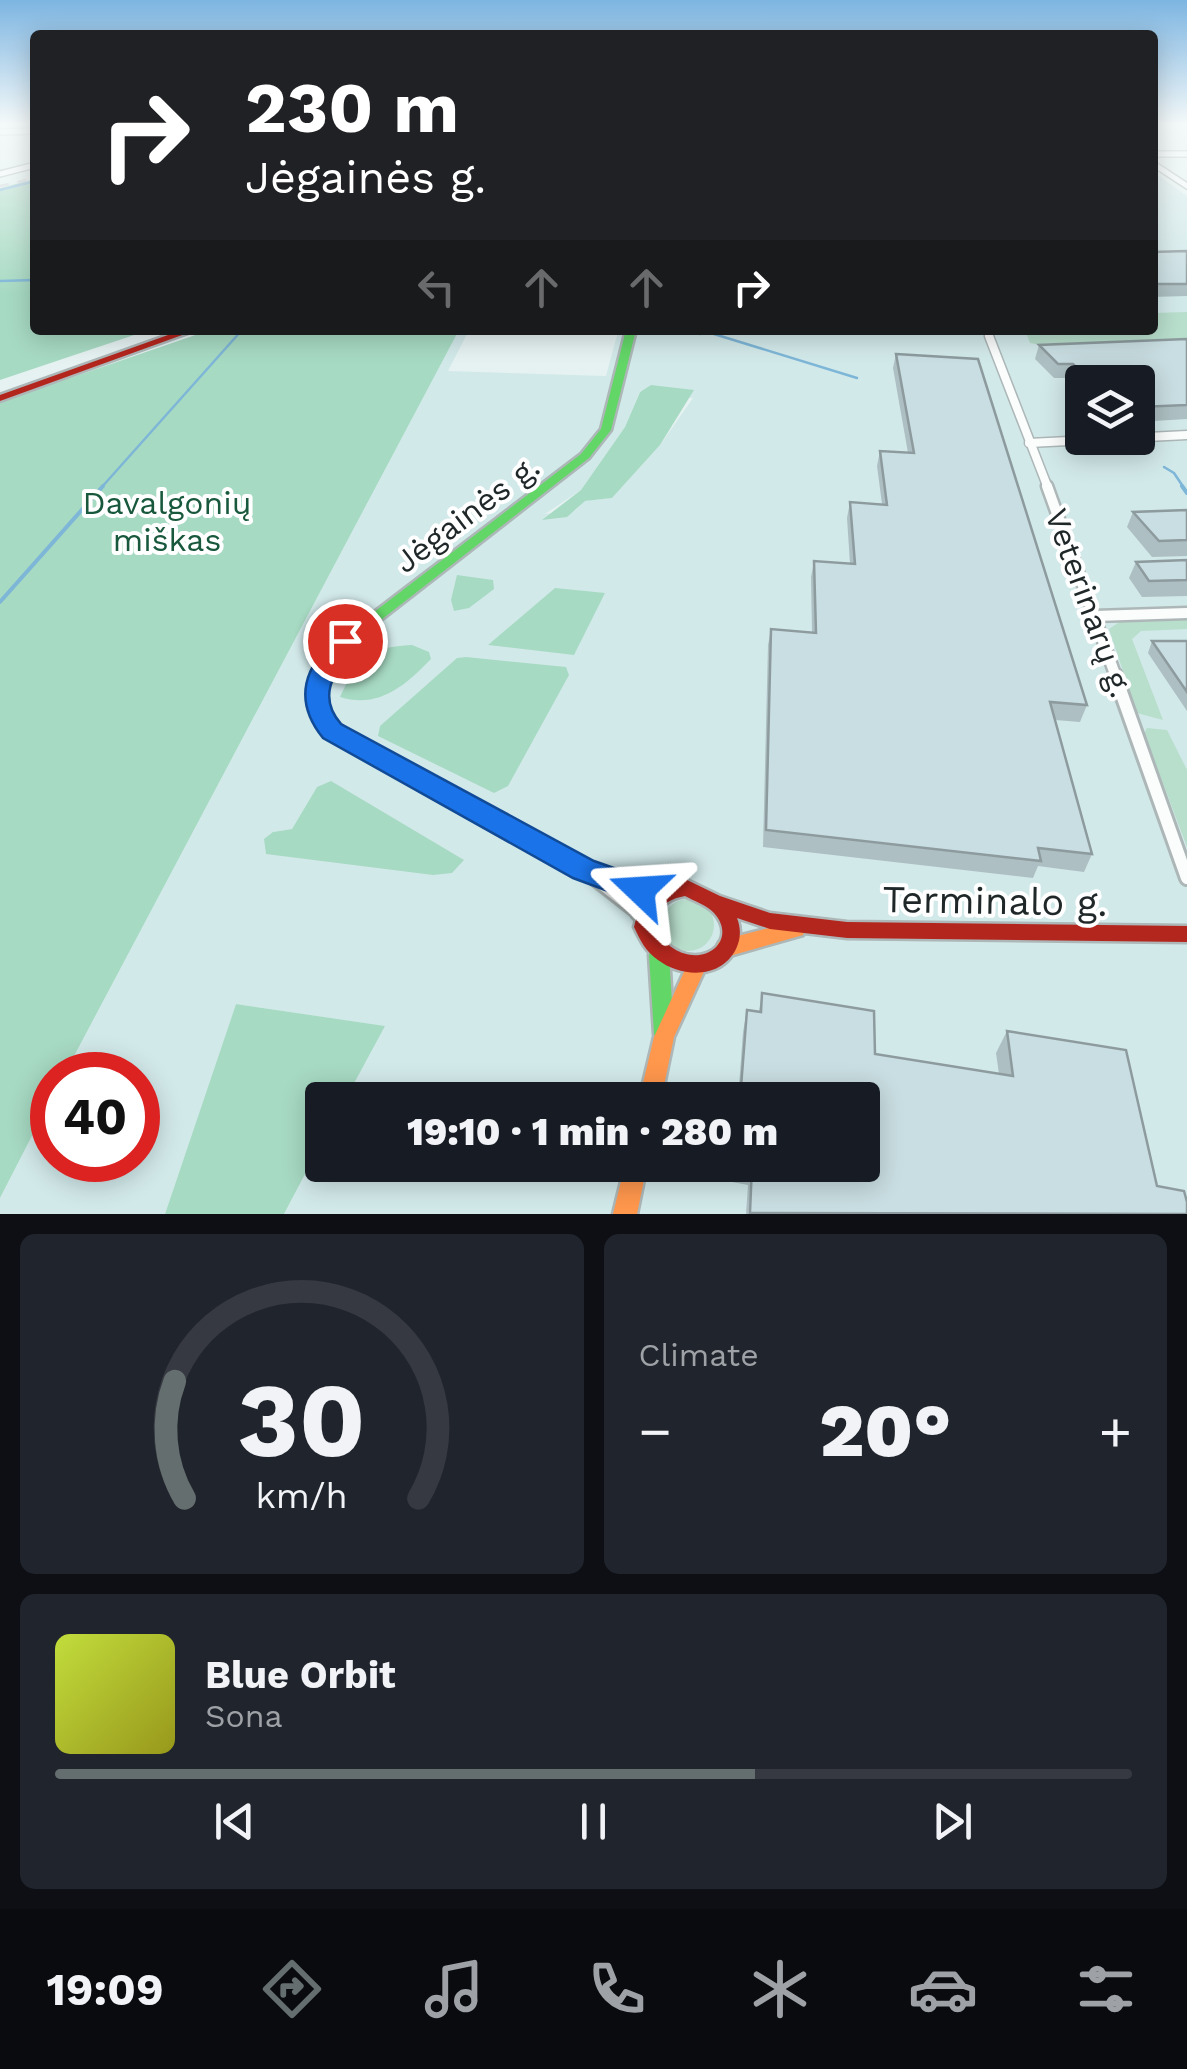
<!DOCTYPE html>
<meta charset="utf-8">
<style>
body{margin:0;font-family:"Work Sans",sans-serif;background:#20242c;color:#f1f3f6;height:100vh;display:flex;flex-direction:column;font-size:38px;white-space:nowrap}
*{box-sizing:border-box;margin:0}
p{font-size:32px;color:#9ea1a6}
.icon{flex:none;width:55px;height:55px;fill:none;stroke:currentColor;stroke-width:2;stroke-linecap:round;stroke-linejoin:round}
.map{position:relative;height:1214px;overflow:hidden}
.panel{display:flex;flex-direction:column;gap:20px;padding:20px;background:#0d0f14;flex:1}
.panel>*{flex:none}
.banner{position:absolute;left:30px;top:30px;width:1128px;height:305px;border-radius:10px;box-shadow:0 5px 25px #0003;background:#202124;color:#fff;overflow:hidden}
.buttons{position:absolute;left:1065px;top:365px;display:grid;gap:20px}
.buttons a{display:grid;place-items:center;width:90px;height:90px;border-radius:10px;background:#171b24;box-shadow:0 5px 25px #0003;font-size:50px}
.speed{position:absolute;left:30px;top:1052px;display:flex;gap:20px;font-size:50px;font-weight:700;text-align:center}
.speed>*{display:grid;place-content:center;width:130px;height:130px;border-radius:50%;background:#171b24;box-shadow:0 5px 25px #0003;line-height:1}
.speed .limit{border:15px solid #d22;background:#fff;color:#111}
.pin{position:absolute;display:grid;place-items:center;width:85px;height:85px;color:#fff;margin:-42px;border:5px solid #fff;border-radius:50%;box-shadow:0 2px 10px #0007}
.me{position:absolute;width:110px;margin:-55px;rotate:290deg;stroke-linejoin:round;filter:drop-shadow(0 0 8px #0008)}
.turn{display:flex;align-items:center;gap:35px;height:210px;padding:0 50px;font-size:45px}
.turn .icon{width:130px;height:130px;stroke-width:2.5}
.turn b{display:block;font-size:70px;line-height:85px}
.lanes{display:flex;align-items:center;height:95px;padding:0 50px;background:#0003;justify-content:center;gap:50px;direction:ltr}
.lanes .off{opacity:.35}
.big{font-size:75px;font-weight:800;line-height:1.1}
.panel .card{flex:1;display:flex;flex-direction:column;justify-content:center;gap:15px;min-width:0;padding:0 35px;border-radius:15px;background:#20242c}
.panel .dial{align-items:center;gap:0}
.dial svg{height:260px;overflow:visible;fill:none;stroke:#363941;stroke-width:7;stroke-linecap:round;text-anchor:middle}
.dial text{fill:#f1f3f6;stroke:none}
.song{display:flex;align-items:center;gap:30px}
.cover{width:120px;height:120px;border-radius:15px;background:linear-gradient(135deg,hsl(70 70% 55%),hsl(60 70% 35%))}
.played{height:10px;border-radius:5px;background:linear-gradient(90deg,#656e6f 65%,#363941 65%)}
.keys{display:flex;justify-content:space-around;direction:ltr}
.heat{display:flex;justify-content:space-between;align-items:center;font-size:55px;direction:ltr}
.panel .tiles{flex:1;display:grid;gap:20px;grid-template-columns:1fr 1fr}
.card:last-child{grid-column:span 2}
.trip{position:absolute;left:305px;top:1082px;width:575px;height:100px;border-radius:10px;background:#171b24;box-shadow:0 5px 25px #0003;font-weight:800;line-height:100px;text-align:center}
.menu{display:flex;height:160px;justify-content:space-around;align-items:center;background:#090b0e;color:#9ea1a6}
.menu .icon{width:70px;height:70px}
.menu .active{color:#656e6f}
.menu b{font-size:45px;color:#f1f3f6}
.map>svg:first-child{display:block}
.built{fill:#d2e9ea;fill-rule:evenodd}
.green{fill:#b8decc}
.forest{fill:#a7dac3}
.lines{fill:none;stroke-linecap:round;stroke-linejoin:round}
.stream-far1{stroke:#7eb6d7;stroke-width:2.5}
.stream{stroke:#7eb6d7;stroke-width:4}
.street-far5-casing{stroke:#adb7b7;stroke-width:8}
.street-far4-casing{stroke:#adb7b7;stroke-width:9}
.street-far3-casing{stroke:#adb7b7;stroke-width:11}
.street-far2-casing{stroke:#adb7b7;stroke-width:15}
.street-far1-casing{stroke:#adb7b7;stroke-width:18}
.street-casing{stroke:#adb7b7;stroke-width:20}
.fast-casing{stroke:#adb7b7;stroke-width:5}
.slow-casing{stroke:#adb7b7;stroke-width:5}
.jam-casing{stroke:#adb7b7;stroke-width:5}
.street-far5{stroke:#fbfdfd;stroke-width:5}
.street-far4{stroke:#fbfdfd;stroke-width:6}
.street-far3{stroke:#fbfdfd;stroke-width:8}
.street-far2{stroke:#fbfdfd;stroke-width:10}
.street-far1{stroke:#fbfdfd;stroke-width:12}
.street{stroke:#fbfdfd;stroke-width:15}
.fast{fill:#63d668;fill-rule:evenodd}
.slow{fill:#ff974d;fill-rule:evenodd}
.jam{fill:#b3261e;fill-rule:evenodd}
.rail{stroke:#cfd3d3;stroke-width:2.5;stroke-dasharray:9 9;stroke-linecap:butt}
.wall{fill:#adbfc2}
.building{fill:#c9dee2;stroke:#8d9b9e;stroke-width:2.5}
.route{fill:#1a73e8;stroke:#114b97;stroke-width:2.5}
.labels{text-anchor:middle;stroke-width:8;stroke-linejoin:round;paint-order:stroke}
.park-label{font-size:32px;fill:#18583c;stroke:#fff}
.street-label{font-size:32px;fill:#1f2728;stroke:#fff}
.near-street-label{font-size:38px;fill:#1f2728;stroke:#fff}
</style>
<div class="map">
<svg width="1187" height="1214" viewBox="0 0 1187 1214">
<rect width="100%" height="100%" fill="#e6f2f2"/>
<path class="built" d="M1153,172L1187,196V1214H284L322,1142V1165H862V1100H345L384,1026L236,1004L165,1214H0V1198L52,1097V1160H138V1075H64L459,330H469L448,371L606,376L618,332L577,330H1152ZM1082,382H1138V438H1082ZM640,391L693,398L660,445L612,498L584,501L576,510L545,514L581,490L625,427ZM317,787L433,875L273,832L292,829Z"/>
<g class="green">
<path d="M1187,312V339L1035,344L1030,343L1025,330H1152L1153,313Z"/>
<path d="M1187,618V629L1141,631L1132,639L1163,720L1137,713L1109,629L1121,621Z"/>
<path d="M1147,728L1167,730L1187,770V847L1144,733Z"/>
<circle cx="688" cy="925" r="26"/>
</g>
<g class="forest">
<path d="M35,179V330H149L0,380V188Z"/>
<path d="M210,330H459L64,1075H52V1097L0,1198V402Z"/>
<path d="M651,385L694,390L660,445L612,498L585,501L567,517L542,520L581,490L625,427L640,392Z"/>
<path d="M457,575L493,580L494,589L469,608L454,611L451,600Z"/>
<path d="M555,588L605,593L574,655L488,645Z"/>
<path d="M412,645L429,652L431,659C405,686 378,709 340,697C357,659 369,647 412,645Z"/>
<path d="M466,657L566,667L569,675L508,786L494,793L378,736L380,726L457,658Z"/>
<path d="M331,781L464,860L452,873L433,875L266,854L264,839L273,832L292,829L317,787Z"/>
<path d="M236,1004L385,1026L345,1100H322V1142L284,1214H165Z"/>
</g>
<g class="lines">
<g class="stream-far1">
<path d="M0,190L35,181"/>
<path d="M0,281L35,280"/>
<path d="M654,330L701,334"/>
<path d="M714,334L857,378"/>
<path d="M1164,467L1174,473L1184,488"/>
<path d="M101,488L242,330"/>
</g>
<g class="stream">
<path d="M1182,486L1187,493"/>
<path d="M0,602L103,486"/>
</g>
<g class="street-far5-casing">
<g id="street-far5">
<path d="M0,132L35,131"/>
<path d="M1152,154H1187"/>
<path d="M1152,163L1187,186"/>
<path d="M0,174L35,165"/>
</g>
</g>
<g class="street-far4-casing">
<path id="street-far4" d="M987,330L990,338"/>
</g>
<g class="street-far3-casing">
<g id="street-far3">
<path d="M989,336L1048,488"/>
<path d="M1029,443L1187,435"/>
</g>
</g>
<g class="street-far2-casing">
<g id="street-far2">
<path d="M1047,486L1116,677"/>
<path d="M1095,616L1187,613"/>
</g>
</g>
<g class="street-far1-casing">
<g id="street-far1">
<path d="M1115,675L1187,878"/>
<path d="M592,876L642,915"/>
</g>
</g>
<g class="street-casing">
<path id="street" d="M639,913L644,917"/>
</g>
<g class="fast-casing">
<g id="fast">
<path d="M626,330H636L611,430L589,458L350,644C310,694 320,716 372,748L374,752L372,756L366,758C338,747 304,719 311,686C314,667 328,652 340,638L581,454L601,429Z"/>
<path d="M659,946L666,949L669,955L674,1034L671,1041L664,1044L657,1041L654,1034L649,955L652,949Z"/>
</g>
</g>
<g class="slow-casing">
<g id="slow">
<path d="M366,746L590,864L641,882L670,888L672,893L670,898C630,910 515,840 477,820C438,798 399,777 360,756L358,752L360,748Z"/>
<path d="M796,921L803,923L805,929L803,935L726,957L719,954L716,948L719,942L726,939Z"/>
<path d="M697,956L704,959L707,965L674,1037L661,1100H639L654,1037L690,959Z"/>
<path d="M625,1165H647L637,1214H613Z"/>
</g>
</g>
<g class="jam-casing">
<g id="jam">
<path d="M182,330H196L0,401V395Z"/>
<path d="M687,880L720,896L770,913L847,922L1187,926V942L847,938L770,929L737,918C741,928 741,939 736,949C721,979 682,978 658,960C646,952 640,940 634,927C641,898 658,885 687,880ZM685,896C694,901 707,905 714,913C744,946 686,982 653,926C657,908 667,899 685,896Z"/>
</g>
</g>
<use href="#street-far5" class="street-far5"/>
<use href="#street-far4" class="street-far4"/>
<use href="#street-far3" class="street-far3"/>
<use href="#street-far2" class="street-far2"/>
<use href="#street-far1" class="street-far1"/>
<use href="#street" class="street"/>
<use href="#fast" class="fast"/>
<use href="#slow" class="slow"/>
<use href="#jam" class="jam"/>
<path class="rail" d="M0,186L35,178"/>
</g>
<g class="wall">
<path d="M1187,251V296L1152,297V252Z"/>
<path d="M1187,339V419L1138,422V382H1082V392L1069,378H1054L1035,359L1039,345Z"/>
<path d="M896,354L1087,705L1080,722L1055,720L1092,854L1084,872L1038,866L1033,878L763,847L768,645L771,629L812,632L811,577L814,561L850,564L847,518L850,502L882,504L877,466L880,451L908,453L893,368Z"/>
<path d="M1187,510V556L1152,557L1127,527L1133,512Z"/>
<path d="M1187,560V596L1142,597L1129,578L1136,562Z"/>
<path d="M1152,641H1187V711L1148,653Z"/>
<path d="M762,993L875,1054L999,1074L996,1053L1007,1031L1157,1186L1187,1214H746L748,1185L732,1182L733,1165H862V1100H738L743,1032L747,1010L759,1011Z"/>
</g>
<g class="building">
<path d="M1187,251V284H1152V252Z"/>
<path d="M1187,339V405L1138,407V382H1092L1073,364H1058L1039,345Z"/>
<path d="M896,354L978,359L1087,705L1050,702L1092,854L1038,848L1041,861L766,830L771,629L816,633L814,561L855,564L850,502L887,505L880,451L914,453Z"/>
<path d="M1187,510V540L1159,541L1133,512Z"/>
<path d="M1187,560V580L1149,581L1136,562Z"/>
<path d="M1152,641H1187V692Z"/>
<path d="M762,993L874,1011L875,1054L1013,1076L1007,1031L1126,1050L1157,1186L1184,1191L1187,1202V1214L750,1213L752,1165H862V1100H740L747,1010L761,1012Z"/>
</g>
<linearGradient id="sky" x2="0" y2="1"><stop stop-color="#7db5e1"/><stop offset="0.42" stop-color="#f4f9f9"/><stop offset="1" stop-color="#f4f9f9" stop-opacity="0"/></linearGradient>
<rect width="1187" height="294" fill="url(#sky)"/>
<path class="route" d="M345,633L357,641C339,668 314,693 341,724L594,861L651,881L656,890L651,899L640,903L573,878L323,738C298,707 300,677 326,648C333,640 335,636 345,633Z"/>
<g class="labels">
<g class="park-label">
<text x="167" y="514">Davalgonių<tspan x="167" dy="37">miškas</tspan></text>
</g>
<g class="street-label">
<text transform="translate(467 514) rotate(-37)" y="11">Jėgainės g.</text>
<text transform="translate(1089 603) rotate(70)" y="11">Veterinarų g.</text>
</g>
<g class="near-street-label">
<text transform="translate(995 901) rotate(1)" y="13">Terminalo g.</text>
</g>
</g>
</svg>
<div class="buttons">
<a><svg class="icon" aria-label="layers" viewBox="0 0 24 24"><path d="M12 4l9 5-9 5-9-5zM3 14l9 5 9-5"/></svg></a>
</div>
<div class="speed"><div class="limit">40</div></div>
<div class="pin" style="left:345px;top:641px;background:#d93025"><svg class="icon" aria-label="arrive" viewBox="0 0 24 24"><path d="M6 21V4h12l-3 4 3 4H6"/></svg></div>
<svg class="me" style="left:640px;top:890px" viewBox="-20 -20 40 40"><path d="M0-17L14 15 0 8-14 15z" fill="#1a73e8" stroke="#fff" stroke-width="4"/></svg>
<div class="trip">19:10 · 1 min · 280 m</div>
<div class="banner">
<div class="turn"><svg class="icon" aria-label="right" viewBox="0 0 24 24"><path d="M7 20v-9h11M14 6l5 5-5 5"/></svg><div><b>230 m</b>Jėgainės g.</div></div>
<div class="lanes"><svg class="icon off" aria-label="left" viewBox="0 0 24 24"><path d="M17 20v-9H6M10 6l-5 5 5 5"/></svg><svg class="icon off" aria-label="ahead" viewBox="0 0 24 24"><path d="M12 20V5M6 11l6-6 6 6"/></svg><svg class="icon off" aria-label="ahead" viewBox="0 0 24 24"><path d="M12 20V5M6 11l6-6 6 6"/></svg><svg class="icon" aria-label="right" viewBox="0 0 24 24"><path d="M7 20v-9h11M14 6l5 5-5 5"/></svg></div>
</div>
</div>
<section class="panel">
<div class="tiles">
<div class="card dial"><svg viewBox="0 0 100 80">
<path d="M14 69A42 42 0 1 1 86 69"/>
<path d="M14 69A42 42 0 0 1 11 33" stroke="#656e6f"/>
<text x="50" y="56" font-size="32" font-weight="700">30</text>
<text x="50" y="72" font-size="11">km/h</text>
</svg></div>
<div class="card"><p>Climate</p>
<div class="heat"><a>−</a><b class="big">20°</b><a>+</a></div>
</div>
<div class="card">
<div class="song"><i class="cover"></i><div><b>Blue Orbit</b><p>Sona</p></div></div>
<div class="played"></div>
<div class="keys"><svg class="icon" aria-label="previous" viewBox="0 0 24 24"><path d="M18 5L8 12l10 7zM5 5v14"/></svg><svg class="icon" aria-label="pause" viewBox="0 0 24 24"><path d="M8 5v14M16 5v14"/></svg><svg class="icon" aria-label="next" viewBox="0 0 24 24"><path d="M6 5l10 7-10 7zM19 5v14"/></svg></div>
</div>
</div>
</section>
<nav class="menu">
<b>19:09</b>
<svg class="icon active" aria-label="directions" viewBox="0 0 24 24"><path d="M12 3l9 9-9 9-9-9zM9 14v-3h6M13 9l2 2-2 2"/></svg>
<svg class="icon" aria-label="music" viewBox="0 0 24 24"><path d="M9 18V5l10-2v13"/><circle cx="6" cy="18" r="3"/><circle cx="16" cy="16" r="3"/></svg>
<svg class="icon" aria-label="phone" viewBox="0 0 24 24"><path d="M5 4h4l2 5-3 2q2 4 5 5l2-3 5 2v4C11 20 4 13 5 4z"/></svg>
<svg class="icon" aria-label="climate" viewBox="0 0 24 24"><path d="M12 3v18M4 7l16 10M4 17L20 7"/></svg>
<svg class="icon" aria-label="car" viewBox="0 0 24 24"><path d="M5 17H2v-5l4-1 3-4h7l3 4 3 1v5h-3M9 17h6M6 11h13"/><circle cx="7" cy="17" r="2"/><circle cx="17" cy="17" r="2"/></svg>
<svg class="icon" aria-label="filters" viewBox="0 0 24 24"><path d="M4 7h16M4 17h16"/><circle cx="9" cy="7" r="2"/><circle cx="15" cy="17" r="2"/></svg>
</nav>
